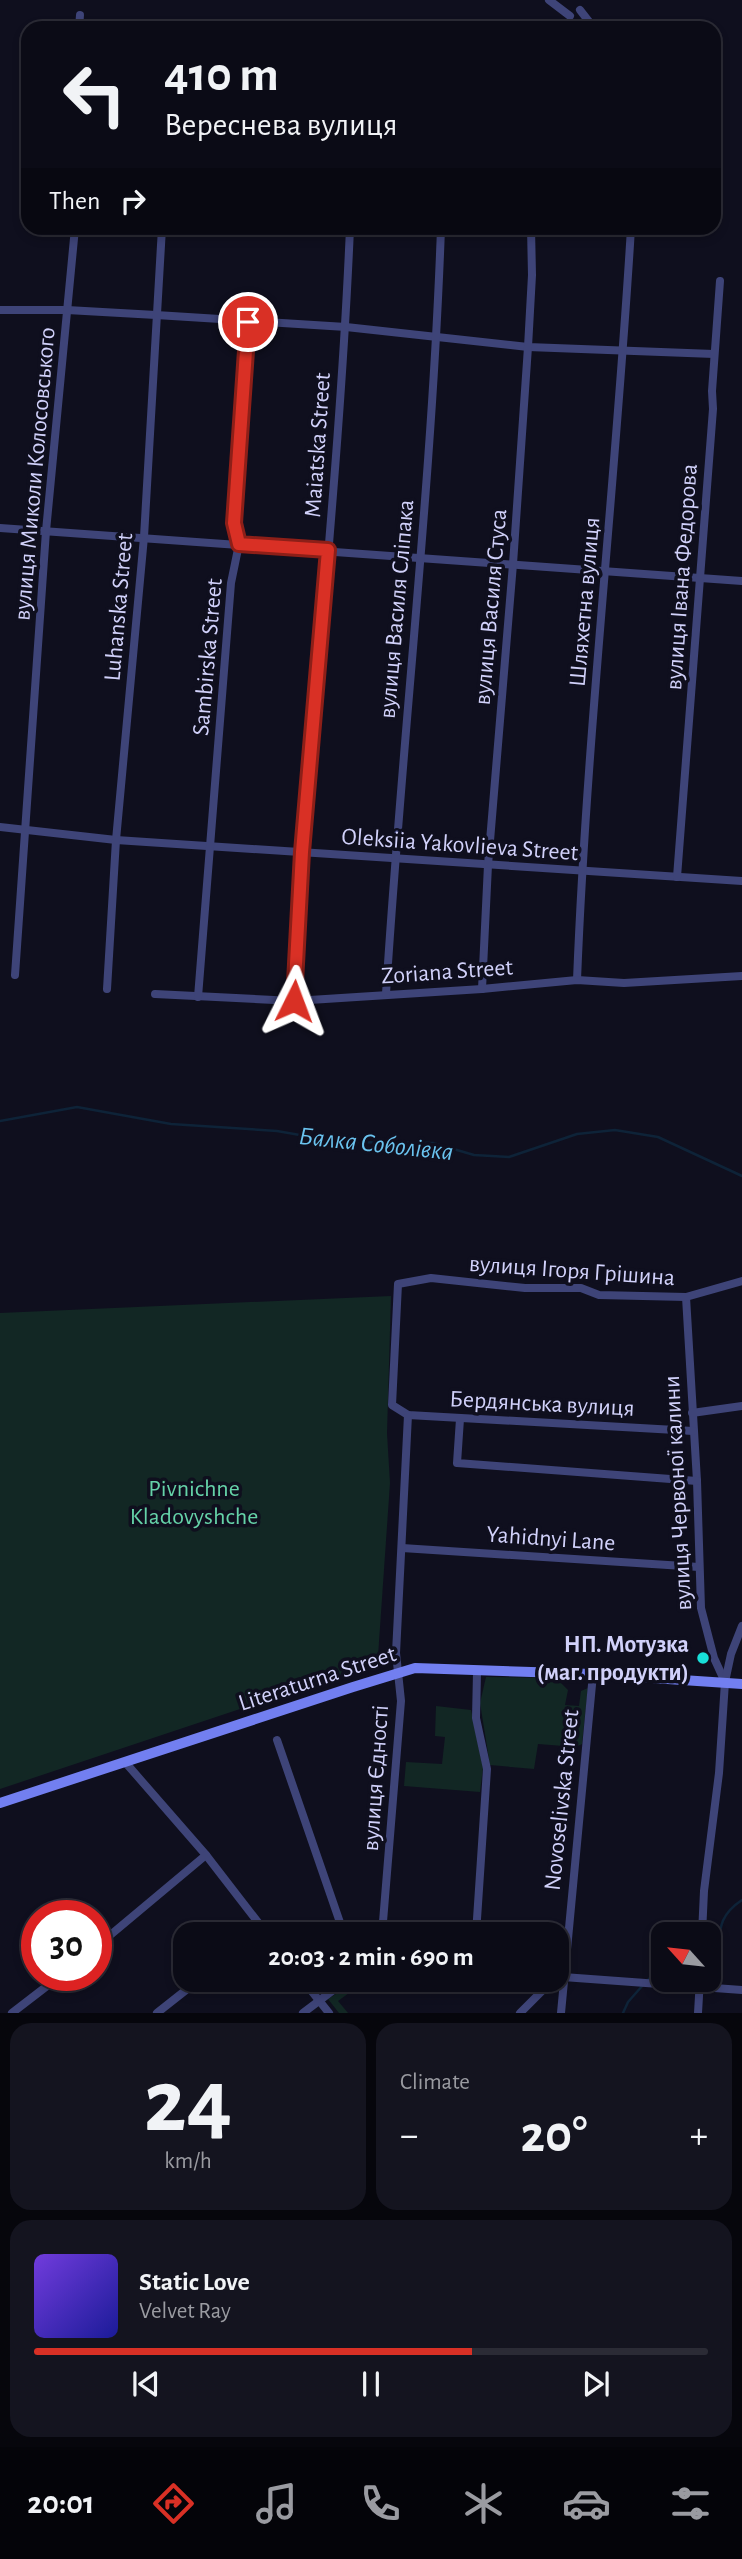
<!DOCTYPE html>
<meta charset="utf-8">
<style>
body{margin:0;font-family:"Alegreya Sans",sans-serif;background:#14141f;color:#f1f3f6;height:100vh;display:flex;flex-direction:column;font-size:26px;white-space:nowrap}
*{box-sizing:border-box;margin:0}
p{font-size:23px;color:#9a9ba1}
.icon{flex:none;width:38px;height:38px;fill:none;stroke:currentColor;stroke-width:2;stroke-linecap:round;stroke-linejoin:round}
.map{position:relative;height:2013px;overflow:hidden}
.panel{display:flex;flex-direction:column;gap:10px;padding:10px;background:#06060c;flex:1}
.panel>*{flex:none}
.top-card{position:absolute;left:21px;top:21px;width:700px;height:214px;border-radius:21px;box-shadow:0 4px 10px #0003,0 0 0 2px #2b2b35;background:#0b0b16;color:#f1f3f6;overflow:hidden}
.needle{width:46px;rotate:297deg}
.tools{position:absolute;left:651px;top:1922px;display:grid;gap:14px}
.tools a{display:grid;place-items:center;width:70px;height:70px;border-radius:14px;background:#0b0b16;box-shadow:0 4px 10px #0003,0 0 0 2px #2b2b35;font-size:35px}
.speed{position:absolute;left:21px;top:1900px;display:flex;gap:14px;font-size:35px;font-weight:700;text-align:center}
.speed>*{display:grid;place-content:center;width:91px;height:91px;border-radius:50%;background:#0b0b16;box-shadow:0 4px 10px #0003,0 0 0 2px #2b2b35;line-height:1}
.speed .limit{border:10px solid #d22;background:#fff;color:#111}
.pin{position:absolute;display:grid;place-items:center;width:60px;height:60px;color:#fff;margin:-30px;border:4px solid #fff;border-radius:50%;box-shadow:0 2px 7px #0007}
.me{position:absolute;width:77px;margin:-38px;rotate:3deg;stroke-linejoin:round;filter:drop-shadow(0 0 5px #0008)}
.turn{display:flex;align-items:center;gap:24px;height:147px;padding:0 28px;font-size:32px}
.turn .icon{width:91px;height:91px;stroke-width:2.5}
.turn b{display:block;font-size:49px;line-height:60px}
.then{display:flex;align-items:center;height:66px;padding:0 28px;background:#0003;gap:14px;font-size:26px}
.big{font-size:52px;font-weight:600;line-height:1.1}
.panel .tile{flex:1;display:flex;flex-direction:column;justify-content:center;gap:10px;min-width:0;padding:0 24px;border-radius:21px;background:#14141f}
.panel .dial{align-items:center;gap:0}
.dial b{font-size:91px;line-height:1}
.song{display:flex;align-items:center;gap:21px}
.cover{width:84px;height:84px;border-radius:10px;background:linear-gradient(135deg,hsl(260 70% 55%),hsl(240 70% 35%))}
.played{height:7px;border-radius:4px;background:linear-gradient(90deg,#d93025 65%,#2b2b35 65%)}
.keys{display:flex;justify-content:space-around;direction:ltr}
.heat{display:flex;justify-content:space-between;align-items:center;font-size:38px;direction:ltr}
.panel .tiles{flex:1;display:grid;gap:10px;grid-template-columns:1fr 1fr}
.tile:last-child{grid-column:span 2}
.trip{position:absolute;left:173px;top:1922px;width:396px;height:70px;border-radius:21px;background:#0b0b16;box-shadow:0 4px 10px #0003,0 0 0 2px #2b2b35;font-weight:600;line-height:70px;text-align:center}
.tab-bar{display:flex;height:112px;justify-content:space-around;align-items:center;background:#040409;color:#9a9ba1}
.tab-bar .icon{width:49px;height:49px}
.tab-bar .current{color:#d93025}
.tab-bar b{font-size:32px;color:#f1f3f6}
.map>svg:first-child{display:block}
.green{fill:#122724}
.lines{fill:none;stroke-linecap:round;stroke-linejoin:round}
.stream{stroke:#0e2338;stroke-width:2.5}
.street{stroke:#3e4478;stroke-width:8}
.secondary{stroke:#727ff0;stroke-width:10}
.route-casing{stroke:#8d1f18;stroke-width:18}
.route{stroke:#d93025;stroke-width:12}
.poi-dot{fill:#18dfd9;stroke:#0f0f1e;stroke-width:2.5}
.labels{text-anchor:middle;stroke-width:7;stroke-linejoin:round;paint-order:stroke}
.street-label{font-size:24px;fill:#d1d1fa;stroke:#0f0f1e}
.park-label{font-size:24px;fill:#65d2a8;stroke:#0f0f1e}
.poi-label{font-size:24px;font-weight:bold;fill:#d1d1fa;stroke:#0f0f1e;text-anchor:end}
.water-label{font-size:26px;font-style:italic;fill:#6ac3ef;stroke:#0f0f1e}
</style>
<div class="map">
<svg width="742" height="2013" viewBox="0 0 742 2013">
<rect width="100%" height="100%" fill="#0f0f1e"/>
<g class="green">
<path d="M391,1296L387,1433L390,1483L378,1656L354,1662V1674L257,1701L255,1704L0,1789V1313Z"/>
<path d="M486,1677L556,1678L568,1690L565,1705L579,1706L581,1691L588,1688L582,1744L576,1747L538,1744L534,1769L490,1765L480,1703Z"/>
<path d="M436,1706L471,1710L483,1768L480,1792L404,1786L406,1762L442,1764L445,1737L435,1736Z"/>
<path d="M359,1979H368L338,2001L348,2013H339L328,1999Z"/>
</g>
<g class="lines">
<g class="stream">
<path d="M0,1121L77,1107L171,1124L277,1131L340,1142L433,1143L474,1155L509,1157L577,1134L615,1130L658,1137L742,1176"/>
<path d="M709,1961L717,1954C720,1929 719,1915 742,1900"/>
<path d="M648,1980L663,1963"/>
<path d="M623,2013L628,2002L643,1985"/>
</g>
<g class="street">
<path d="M549,0L570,16"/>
<path d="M580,10L594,28"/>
<path d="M79,28L80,15"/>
<path d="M0,310H67L156,315L346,327L528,347L714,354"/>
<path d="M0,528L742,581"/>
<path d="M0,827L116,840L742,881"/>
<path d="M677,877L713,409L712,391L720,281"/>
<path d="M15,975L46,531L75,228"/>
<path d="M577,980C587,729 616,479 631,228"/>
<path d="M107,989L116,840L144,537L162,228"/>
<path d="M482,989L488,865L513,564L528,347L532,275L531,228"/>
<path d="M155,994L294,1001L482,989L577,980L624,983L742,976"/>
<path d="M386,994C402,738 432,484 441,228"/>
<path d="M198,997L231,583L239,544L235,523L248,322"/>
<path d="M294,1001C308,743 339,486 350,228"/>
<path d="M686,1297L697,1481L701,1608L714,1658L725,1682L719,1773L704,1891L702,1934"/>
<path d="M692,1413L742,1406"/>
<path d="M460,1419L457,1463L697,1481"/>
<path d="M693,1431L408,1415L392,1405L398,1284L431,1278L525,1288H581L599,1295L686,1297L742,1281"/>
<path d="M402,1548L699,1567"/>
<path d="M725,1682L731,1654L742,1626"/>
<path d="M277,1740L344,1934"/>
<path d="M125,1762L206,1855L267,1934"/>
<path d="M382,1934L401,1701L396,1653L408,1415"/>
<path d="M476,1934L487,1769L476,1718L477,1672"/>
<path d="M96,1947L206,1855"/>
<path d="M302,1979L329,2013"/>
<path d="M530,1979L551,1982L563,1977L742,1990"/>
<path d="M12,2013L60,1976"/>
<path d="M157,2013L200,1979"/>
<path d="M303,2013L348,1979"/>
<path d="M520,2013L551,1982"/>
<path d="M561,2013L593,1674"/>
<path d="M698,2013L700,1979"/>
</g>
<path class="secondary" d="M0,1803L353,1687L415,1668L593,1674L742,1684"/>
</g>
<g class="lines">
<g class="route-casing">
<path id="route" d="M248,322L234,523L239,544L328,550L302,852L294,1001"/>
</g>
<use href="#route" class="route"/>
</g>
<circle class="poi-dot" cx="703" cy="1658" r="7"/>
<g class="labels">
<g class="street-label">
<text transform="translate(317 445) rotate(-86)" y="8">Maiatska Street</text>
<text transform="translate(34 474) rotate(-85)" y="8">вулиця Миколи Колосовського</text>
<text transform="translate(681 577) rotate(-86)" y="8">вулиця Івана Федорова</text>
<text transform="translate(584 602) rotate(-85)" y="8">Шляхетна вулиця</text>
<text transform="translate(118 607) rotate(-85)" y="8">Luhanska Street</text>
<text transform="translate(490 607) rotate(-85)" y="8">вулиця Василя Стуса</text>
<text transform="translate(396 609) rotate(-85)" y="8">вулиця Василя Сліпака</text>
<text transform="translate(207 657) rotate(-85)" y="8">Sambirska Street</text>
<text transform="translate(460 844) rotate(4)" y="8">Oleksiia Yakovlieva Street</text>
<text transform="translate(447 971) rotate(-4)" y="8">Zoriana Street</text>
<text transform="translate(572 1270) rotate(4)" y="8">вулиця Ігоря Грішина</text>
<text transform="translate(542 1403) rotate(3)" y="8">Бердянська вулиця</text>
<text transform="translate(677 1493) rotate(-93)" y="8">вулиця Червоної калини</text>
<text transform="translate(551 1538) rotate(4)" y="8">Yahidnyi Lane</text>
<text transform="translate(317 1678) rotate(-18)" y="8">Literaturna Street</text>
<text transform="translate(375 1778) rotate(-86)" y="8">вулиця Єдності</text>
<text transform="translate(561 1800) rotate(-84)" y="8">Novoselivska Street</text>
</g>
<g class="park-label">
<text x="194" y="1496">Pivnichne<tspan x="194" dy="28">Kladovyshche</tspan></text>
</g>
<g class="poi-label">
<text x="689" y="1652">НП. Мотузка<tspan x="689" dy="28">(маг. продукти)</tspan></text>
</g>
<g class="water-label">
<text transform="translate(376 1143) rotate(6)" y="9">Балка Соболівка</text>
</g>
</g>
</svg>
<div class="tools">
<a><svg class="needle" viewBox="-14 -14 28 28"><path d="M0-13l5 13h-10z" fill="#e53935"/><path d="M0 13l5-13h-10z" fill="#9a9ba1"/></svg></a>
</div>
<div class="speed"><div class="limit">30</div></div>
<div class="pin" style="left:248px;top:322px;background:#d93025"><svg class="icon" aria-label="arrive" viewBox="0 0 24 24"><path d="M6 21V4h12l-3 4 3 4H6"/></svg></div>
<svg class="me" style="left:294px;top:1001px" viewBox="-20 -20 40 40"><path d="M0-17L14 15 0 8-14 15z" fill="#d93025" stroke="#fff" stroke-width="4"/></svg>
<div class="trip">20:03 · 2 min · 690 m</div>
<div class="top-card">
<div class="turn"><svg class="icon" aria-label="left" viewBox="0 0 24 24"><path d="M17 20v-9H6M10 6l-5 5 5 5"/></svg><div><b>410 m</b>Вереснева вулиця</div></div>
<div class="then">Then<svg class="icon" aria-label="right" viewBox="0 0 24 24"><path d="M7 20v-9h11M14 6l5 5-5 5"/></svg></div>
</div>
</div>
<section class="panel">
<div class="tiles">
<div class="tile dial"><b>24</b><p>km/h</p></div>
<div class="tile"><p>Climate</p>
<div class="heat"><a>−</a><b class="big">20°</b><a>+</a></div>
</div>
<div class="tile">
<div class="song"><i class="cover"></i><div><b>Static Love</b><p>Velvet Ray</p></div></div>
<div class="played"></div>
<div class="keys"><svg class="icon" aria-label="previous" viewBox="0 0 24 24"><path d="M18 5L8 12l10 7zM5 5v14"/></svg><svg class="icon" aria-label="pause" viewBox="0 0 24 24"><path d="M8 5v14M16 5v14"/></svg><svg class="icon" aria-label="next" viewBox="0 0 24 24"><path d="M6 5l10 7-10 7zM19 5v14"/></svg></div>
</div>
</div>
</section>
<nav class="tab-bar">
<b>20:01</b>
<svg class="icon current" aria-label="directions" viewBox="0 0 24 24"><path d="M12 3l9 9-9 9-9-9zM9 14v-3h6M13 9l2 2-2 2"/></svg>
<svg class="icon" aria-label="music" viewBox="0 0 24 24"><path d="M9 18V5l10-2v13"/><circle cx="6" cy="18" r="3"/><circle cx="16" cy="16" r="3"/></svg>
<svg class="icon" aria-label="phone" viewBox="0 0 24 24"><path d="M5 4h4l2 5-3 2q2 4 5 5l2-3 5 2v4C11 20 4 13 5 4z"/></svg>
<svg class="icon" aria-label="climate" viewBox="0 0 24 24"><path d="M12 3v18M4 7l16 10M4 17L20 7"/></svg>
<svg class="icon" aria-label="car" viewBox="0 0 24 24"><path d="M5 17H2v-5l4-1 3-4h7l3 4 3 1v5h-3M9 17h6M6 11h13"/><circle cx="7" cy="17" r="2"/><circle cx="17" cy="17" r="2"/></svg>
<svg class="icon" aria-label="filters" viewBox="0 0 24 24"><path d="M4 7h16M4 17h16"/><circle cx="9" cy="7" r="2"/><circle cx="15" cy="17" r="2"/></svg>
</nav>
